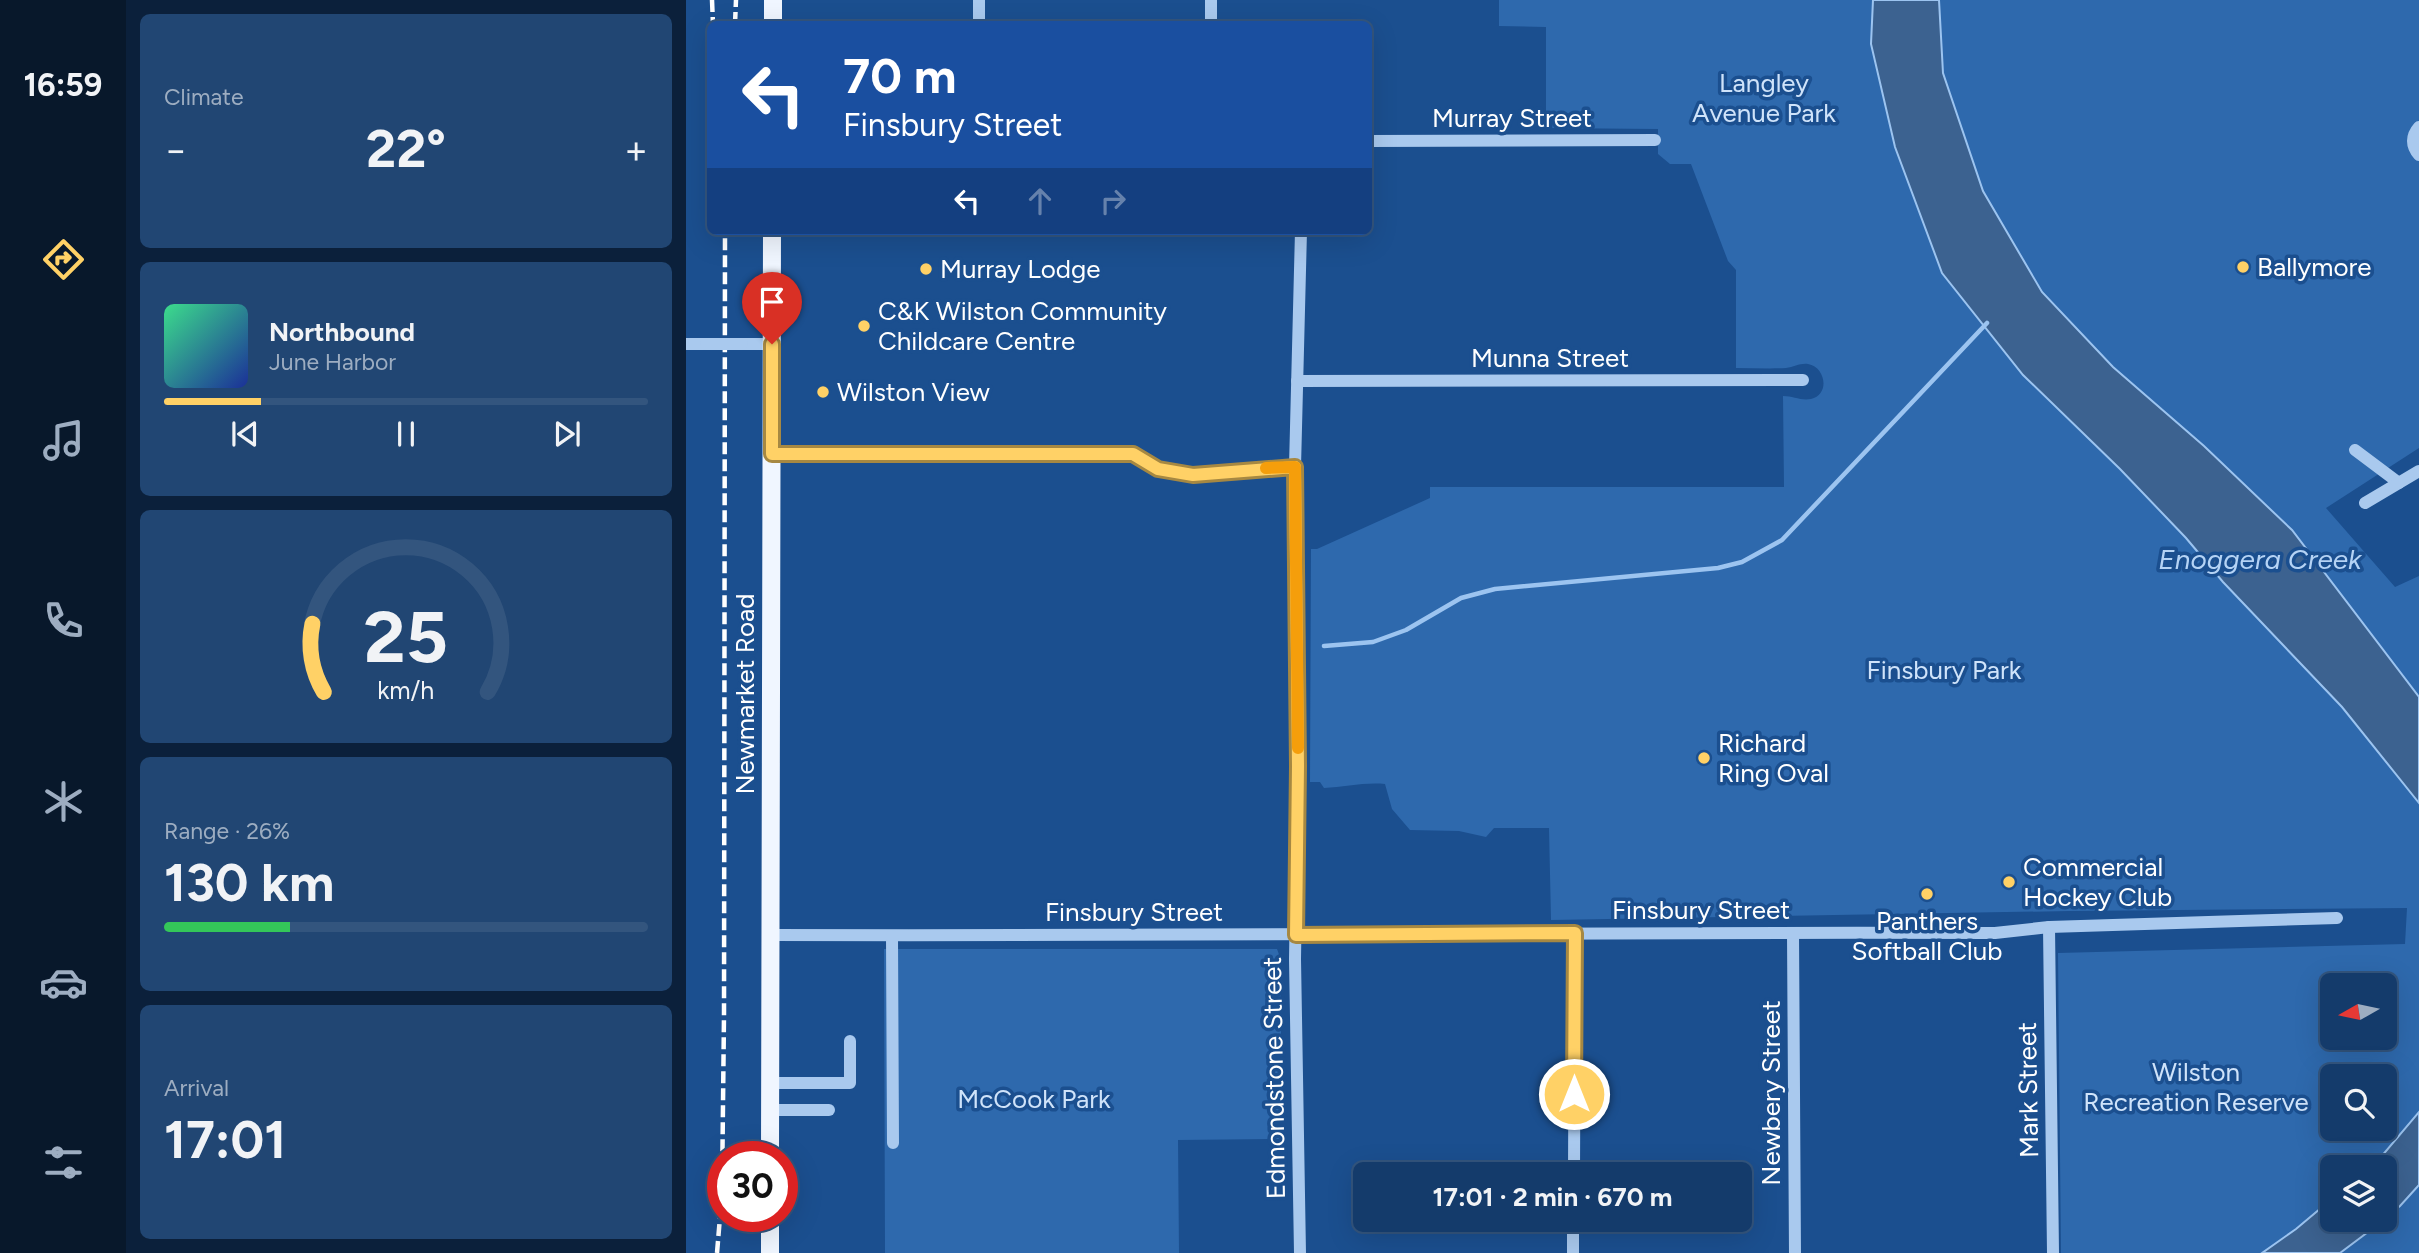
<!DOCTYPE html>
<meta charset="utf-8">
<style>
body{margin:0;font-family:Figtree,sans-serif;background:#214673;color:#f1f3f6;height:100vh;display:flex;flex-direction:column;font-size:26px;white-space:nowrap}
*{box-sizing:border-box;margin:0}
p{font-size:23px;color:#9dadc1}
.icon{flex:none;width:38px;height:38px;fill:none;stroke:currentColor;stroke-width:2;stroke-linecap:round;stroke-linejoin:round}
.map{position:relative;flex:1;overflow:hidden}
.details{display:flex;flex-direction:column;gap:14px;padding:14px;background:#0b203b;width:560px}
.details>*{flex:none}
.hud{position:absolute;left:21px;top:21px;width:665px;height:214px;border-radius:10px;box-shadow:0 7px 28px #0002,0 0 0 2px #33557e;background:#1a4fa0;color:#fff;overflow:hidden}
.needle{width:46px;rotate:261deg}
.tools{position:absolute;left:1634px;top:973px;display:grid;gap:14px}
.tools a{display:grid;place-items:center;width:77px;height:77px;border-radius:10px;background:#143b6b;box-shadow:0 7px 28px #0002,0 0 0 2px #33557e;font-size:35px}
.speed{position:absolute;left:21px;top:1141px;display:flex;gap:14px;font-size:35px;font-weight:700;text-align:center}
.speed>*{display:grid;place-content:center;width:91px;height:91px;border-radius:50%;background:#143b6b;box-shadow:0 7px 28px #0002,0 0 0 2px #33557e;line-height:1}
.speed .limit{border:10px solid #d22;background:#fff;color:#111}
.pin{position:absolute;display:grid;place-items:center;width:60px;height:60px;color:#fff;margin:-72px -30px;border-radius:50% 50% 50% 0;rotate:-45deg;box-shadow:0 0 7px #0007}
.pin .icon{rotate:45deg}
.me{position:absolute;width:77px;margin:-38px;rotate:0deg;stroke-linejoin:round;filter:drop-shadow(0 0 5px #0008)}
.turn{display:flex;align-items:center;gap:24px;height:147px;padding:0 21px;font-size:32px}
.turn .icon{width:91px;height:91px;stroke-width:2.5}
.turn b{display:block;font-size:49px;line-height:60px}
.lanes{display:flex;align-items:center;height:66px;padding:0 21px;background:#0003;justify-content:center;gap:35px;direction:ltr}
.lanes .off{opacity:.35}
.big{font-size:52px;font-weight:700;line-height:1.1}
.details .card{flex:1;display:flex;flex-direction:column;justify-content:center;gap:10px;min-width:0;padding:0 24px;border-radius:10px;background:#214673}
.details .dial{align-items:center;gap:0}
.dial svg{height:182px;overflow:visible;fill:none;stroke:#33557e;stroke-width:7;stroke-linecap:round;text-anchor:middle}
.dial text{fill:#f1f3f6;stroke:none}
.song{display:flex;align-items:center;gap:21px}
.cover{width:84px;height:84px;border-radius:10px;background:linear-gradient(135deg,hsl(150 70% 55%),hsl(230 70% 35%))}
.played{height:7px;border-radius:4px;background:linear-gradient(90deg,#ffd166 20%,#33557e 20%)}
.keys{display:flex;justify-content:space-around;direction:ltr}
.heat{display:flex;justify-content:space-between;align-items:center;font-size:38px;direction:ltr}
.charge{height:10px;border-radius:5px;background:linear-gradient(90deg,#34c759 26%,#33557e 0)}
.trip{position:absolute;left:667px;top:1162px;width:399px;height:70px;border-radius:10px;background:#143b6b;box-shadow:0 7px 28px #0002,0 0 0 2px #33557e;font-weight:700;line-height:70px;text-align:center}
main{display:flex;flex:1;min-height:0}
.dock{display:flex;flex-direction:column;width:126px;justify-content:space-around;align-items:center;background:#08182b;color:#9dadc1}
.dock .icon{width:49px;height:49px}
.dock .current{color:#ffd166}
.dock b{font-size:32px;color:#f1f3f6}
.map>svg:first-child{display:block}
.green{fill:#2e69ad;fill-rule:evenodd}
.water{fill:#3c6290;stroke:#9cc4f0;stroke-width:2}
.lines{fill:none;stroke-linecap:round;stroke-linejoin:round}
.stream{stroke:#9cc4f0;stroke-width:4.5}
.minor{stroke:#a9c9ee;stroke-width:12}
.major{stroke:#f0f6ff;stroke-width:18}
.rail{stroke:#fff;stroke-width:4.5;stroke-dasharray:12 5;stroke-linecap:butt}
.minor-bridge{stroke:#a9c9ee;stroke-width:12}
.route-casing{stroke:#a68842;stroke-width:18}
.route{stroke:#ffd166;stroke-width:12}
.slow{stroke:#f59e0b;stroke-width:12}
.poi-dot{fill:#ffd166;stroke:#1b4f8f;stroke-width:2.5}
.labels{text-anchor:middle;stroke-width:7;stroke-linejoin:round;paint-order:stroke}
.park-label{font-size:26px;fill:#cfe3fa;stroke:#1b4f8f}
.street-label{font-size:26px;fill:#fff;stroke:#1b4f8f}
.poi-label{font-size:26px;fill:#fff;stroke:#1b4f8f;text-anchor:start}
.water-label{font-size:28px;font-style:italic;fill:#b5d3f5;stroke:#1b4f8f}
</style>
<main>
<nav class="dock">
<b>16:59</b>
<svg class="icon current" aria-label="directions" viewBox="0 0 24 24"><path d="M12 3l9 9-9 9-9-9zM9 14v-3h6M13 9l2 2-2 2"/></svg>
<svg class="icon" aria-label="music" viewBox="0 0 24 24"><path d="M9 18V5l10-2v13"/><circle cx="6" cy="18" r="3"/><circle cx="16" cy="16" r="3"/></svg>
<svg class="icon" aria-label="phone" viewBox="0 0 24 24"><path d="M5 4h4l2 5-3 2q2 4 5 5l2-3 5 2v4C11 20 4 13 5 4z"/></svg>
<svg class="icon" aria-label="climate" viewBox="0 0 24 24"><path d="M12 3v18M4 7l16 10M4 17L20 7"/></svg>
<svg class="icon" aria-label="car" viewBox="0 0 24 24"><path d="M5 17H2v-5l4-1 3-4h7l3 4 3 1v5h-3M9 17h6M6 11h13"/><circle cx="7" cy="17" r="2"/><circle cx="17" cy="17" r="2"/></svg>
<svg class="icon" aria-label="filters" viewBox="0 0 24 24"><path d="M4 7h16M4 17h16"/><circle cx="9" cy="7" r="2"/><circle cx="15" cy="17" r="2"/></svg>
</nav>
<section class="details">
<div class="card"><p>Climate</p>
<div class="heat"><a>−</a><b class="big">22°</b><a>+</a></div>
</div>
<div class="card">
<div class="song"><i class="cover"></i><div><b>Northbound</b><p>June Harbor</p></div></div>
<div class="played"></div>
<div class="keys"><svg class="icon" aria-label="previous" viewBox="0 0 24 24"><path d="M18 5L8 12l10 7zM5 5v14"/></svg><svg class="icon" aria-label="pause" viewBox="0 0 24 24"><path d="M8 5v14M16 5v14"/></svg><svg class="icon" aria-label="next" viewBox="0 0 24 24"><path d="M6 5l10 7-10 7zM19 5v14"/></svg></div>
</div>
<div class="card dial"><svg viewBox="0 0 100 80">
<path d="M14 69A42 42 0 1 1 86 69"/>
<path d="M14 69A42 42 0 0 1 9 39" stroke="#ffd166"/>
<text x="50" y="56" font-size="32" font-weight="700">25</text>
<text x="50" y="72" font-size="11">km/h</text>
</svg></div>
<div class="card"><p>Range · 26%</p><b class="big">130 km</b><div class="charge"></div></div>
<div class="card"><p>Arrival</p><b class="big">17:01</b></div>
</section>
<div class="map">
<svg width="1733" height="1253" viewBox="0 0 1733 1253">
<rect width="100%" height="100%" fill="#1b4f8f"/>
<g class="green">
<path d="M813,0H1187L1185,44L1209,147L1256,273L1337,375L1434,469L1500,538L1537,582L1656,707L1733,803V1112L1695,1157L1682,1167H1647V1198L1610,1229L1576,1253H1375L1372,953L1719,944L1721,908L1384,911L865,920L863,828H808L800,837L773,831L724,830L706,809L699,784C679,782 658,787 638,788L634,782H624L625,549H631L744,498V487H1098L1097,396C1107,396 1115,401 1125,399C1144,395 1140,367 1122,364C1114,363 1108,367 1100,368C1084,369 1067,368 1050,368V270L1042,261L1005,164H984L972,154V129L860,128V27L813,26ZM1647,985H1699V1038H1647ZM1647,1076H1699V1129H1647Z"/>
<path d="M1253,0H1733V448L1640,508L1709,587L1733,576V697L1606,530L1427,367L1356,292L1297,191L1257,73Z"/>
<path d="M198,949H591L595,960V1139L492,1140L493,1253H199Z"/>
<path d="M1733,1185V1253H1654L1699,1220Z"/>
</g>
<g class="water">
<path d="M1187,0H1253L1257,73L1297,191L1356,292L1427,367L1518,446L1606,530L1733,697V803L1656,707L1537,582L1500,538L1434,469L1337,375L1256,273L1209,147L1185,44Z"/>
<path d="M1733,1112V1185L1714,1206L1699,1218V1167H1682L1695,1157Z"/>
<path d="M1647,1198V1220H1698L1654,1253H1576L1610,1229Z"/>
</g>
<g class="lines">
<path class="stream" d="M638,646L687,642L720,630L775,598L809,589L1032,568L1056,562L1096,540L1301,323"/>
<g class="minor">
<path d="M293,24V0"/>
<path d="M525,24V0"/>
<path d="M1733,127C1725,136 1725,146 1733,155"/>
<path d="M682,141L969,140"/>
<path d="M0,344H20"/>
<path d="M56,344H86"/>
<path d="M611,381L1117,380"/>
<path d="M1669,450L1713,483"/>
<path d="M86,454H447L472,469L507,475L609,467"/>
<path d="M1679,503L1733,471"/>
<path d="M1363,927L1367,1253"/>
<path d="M1107,933L1109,1253"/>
<path d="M85,935C493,936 901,932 1309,933L1363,927L1651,918"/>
<path d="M206,936L207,1143"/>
<path d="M84,1083H164V1041"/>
<path d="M84,1110H143"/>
<path d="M888,1174L889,933"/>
<path d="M614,1253L609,959L612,766L609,467L615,231"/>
<path d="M887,1253V1220"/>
</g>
<g class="major">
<path d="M87,24V0"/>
<path d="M84,1157L86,231"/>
<path d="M84,1253V1216"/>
</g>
<g class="rail">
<path d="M26,0L27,24"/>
<path d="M49,24L50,0"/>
<path d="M31,1253L36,1193L38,1015L39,231"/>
</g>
<path class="minor-bridge" d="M20,344H56"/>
</g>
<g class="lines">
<g class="route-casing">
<path id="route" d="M86,344V454H447L472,469L507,475L609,467L612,766L610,935L889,933L888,1094"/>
</g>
<use href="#route" class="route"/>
<path class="slow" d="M580,468L609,467L612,748"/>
</g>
<g class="poi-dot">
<circle cx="1557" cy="267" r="7"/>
<circle cx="240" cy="269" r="7"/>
<circle cx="178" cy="326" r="7"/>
<circle cx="137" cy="392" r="7"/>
<circle cx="1018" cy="758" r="7"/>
<circle cx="1323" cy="882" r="7"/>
<circle cx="1241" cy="894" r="7"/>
</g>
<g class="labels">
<g class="park-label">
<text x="1078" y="92">Langley<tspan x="1078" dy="30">Avenue Park</tspan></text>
<text x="1258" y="679">Finsbury Park</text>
<text x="1510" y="1081">Wilston<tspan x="1510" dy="30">Recreation Reserve</tspan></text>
<text x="348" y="1108">McCook Park</text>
</g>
<g class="street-label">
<text x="826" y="127">Murray Street</text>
<text x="864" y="367">Munna Street</text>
<text transform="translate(59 694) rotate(-90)" y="9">Newmarket Road</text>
<text x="1015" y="919">Finsbury Street</text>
<text x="448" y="921">Finsbury Street</text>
<text transform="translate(588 1078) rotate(-91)" y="9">Edmondstone Street</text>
<text transform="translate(1342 1090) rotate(-91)" y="9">Mark Street</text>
<text transform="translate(1085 1093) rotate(-90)" y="9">Newbery Street</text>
</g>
<g class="poi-label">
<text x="1571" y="276">Ballymore</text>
<text x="254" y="278">Murray Lodge</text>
<text x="192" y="320">C&amp;K Wilston Community<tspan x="192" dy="30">Childcare Centre</tspan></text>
<text x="151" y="401">Wilston View</text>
<text x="1032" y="752">Richard<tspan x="1032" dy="30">Ring Oval</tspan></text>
<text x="1337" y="876">Commercial<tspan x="1337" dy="30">Hockey Club</tspan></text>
<text x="1241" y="930" text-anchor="middle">Panthers<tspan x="1241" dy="30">Softball Club</tspan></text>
</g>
<g class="water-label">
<text x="1574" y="569">Enoggera Creek</text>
</g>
</g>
</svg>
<div class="tools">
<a><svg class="needle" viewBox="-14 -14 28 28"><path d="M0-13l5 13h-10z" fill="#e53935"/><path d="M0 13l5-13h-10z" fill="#9dadc1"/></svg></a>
<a><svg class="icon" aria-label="search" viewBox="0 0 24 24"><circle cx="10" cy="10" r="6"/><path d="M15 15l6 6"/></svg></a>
<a><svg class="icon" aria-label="layers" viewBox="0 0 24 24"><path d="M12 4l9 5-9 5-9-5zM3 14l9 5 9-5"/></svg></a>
</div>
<div class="speed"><div class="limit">30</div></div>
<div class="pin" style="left:86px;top:344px;background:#d93025"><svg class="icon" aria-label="arrive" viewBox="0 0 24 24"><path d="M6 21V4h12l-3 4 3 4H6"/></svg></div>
<svg class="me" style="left:888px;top:1094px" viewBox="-20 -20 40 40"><circle r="17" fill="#ffd166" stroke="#fff" stroke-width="3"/><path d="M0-11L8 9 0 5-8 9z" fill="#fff"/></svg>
<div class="trip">17:01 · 2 min · 670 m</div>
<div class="hud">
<div class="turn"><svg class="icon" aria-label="left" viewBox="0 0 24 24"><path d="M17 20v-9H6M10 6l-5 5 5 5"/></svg><div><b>70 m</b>Finsbury Street</div></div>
<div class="lanes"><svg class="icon" aria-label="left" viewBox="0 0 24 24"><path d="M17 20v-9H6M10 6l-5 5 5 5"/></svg><svg class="icon off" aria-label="ahead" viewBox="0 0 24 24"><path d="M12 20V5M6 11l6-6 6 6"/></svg><svg class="icon off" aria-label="right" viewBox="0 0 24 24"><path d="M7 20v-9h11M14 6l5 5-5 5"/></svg></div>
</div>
</div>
</main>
